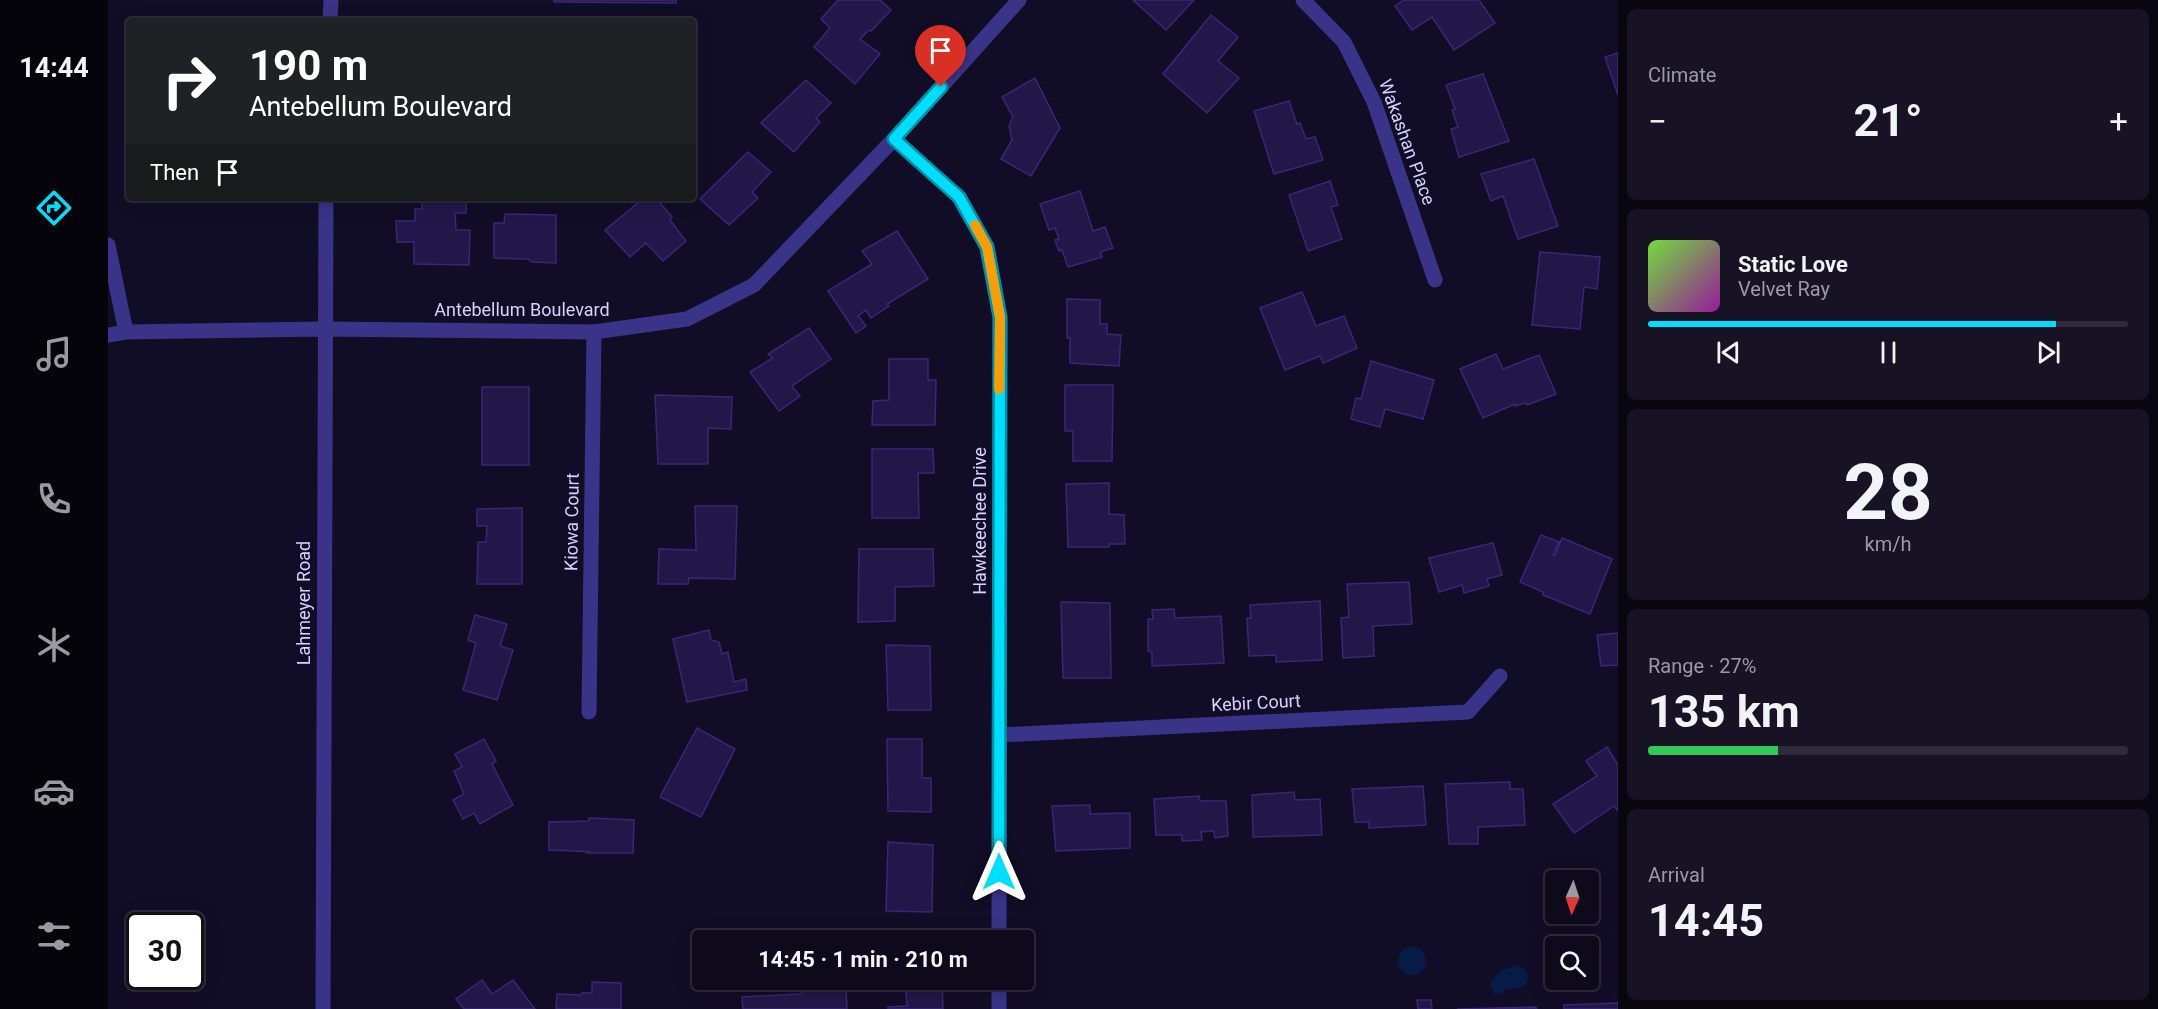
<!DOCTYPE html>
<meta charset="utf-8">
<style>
body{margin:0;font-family:Roboto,sans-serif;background:#171325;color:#f1f3f6;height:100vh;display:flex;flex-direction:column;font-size:22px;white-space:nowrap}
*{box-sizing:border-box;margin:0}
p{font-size:20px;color:#9b9aa3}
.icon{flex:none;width:33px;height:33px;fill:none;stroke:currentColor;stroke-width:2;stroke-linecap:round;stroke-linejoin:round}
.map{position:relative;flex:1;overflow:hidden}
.side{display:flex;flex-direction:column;gap:9px;padding:9px;background:#08060f;width:540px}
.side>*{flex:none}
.banner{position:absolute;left:18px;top:18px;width:570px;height:183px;border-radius:6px;box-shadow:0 3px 15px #0003,0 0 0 2px #2e2b3b;background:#202124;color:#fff;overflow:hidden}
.needle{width:39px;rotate:183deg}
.tools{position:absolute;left:1437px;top:870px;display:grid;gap:12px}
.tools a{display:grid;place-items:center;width:54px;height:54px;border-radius:6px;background:#0e0a1c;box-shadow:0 3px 15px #0003,0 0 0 2px #2e2b3b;font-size:30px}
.speed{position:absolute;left:18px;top:912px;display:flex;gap:12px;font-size:30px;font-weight:700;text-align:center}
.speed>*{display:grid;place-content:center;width:78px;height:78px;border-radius:50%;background:#0e0a1c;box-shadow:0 3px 15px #0003,0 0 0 2px #2e2b3b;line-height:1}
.speed .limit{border:3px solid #111;border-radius:9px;background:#fff;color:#111}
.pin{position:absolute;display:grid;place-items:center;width:51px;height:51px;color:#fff;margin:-62px -26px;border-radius:50% 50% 50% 0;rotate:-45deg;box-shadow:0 0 6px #0007}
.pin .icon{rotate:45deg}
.me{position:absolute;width:66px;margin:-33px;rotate:0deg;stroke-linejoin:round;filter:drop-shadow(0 0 4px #0008)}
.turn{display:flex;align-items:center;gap:21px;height:126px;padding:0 24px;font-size:27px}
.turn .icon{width:78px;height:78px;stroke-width:2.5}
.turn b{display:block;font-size:42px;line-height:51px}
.then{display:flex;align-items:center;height:57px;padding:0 24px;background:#0003;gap:12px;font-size:22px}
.big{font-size:45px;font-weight:700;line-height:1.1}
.side .card{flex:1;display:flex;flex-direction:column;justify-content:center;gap:9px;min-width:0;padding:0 21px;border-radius:9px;background:#171325}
.side .dial{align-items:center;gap:0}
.dial b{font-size:78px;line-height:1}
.song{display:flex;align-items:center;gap:18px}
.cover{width:72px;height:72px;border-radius:9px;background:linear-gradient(135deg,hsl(100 70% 55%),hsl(300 70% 35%))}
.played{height:6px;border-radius:3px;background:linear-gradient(90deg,#00defc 85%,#2e2b3b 85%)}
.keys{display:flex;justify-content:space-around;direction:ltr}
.heat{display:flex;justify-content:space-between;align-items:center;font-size:33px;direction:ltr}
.charge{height:9px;border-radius:4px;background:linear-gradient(90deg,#34c759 27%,#2e2b3b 0)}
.trip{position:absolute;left:584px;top:930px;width:342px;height:60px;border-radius:6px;background:#0e0a1c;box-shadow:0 3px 15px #0003,0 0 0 2px #2e2b3b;font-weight:700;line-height:60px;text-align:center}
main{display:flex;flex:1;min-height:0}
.tabs{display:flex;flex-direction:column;width:108px;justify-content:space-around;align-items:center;background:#06040b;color:#9b9aa3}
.tabs .icon{width:42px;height:42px}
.tabs .current{color:#00defc}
.tabs b{font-size:27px;color:#f1f3f6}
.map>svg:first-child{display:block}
.water{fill:#061c46}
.building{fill:#221748;stroke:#392776;stroke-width:1.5}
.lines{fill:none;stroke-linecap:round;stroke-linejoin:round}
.minor{stroke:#393488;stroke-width:15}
.route-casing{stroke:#0090a4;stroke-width:15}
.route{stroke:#00defc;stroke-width:10}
.slow{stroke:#f59e0b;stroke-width:10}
.labels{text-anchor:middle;stroke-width:6;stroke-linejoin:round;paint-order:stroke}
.street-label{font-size:18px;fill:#d8d1ff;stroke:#120d26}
</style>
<main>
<nav class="tabs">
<b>14:44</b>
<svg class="icon current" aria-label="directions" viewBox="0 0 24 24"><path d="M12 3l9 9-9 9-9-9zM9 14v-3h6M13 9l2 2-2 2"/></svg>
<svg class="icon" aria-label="music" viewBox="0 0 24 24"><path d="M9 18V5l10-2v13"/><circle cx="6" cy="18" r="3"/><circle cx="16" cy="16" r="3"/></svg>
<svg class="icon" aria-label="phone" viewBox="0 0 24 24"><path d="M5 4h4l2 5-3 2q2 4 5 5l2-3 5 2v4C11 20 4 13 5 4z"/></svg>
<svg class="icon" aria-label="climate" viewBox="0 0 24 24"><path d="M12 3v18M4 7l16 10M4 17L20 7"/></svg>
<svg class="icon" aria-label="car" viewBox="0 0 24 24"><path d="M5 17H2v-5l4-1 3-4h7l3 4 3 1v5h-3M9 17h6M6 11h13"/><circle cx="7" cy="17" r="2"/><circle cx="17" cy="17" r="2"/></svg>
<svg class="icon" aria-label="filters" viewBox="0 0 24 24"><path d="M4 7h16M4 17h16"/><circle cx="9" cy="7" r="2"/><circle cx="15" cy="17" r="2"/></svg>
</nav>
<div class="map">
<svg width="1510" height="1009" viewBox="0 0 1510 1009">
<rect width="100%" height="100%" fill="#120d26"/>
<g class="water">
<circle cx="1304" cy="961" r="14"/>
<path d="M1407,965L1413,966L1419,972C1422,989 1411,989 1398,989L1393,994H1386L1382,985C1387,973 1396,970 1407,965Z"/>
</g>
<g class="building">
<path d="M446,0H568V3L446,2Z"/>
<path d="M730,0H772L783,10L763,31L761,30L752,39L772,54L747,84L706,47L722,28L713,19Z"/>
<path d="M1025,0H1086L1058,30Z"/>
<path d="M1296,0H1371L1387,23L1346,50L1324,17L1304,30L1287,6Z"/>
<path d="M1103,15L1130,37L1110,61L1131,78L1099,113L1055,74Z"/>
<path d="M1510,53V95L1497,57Z"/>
<path d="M1375,74L1401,141L1351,157L1343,129L1350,127L1344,110L1347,109L1338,85Z"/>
<path d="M927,78L952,128L923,176L893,159L904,140L901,126L905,117L894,97Z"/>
<path d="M698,80L723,103L708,118L712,122L686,152L653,123Z"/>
<path d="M1181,101L1189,124L1192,123L1198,139L1207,137L1215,160L1166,174L1146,111Z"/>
<path d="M640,152L663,172L644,192L650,198L621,225L592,199Z"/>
<path d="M1426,159L1450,226L1410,239L1395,196L1383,201L1373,174Z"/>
<path d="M1222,181L1230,205L1223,207L1234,239L1200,251L1181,195Z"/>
<path d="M972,191L985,231L997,227L1005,248L992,252L994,257L960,267L954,250L951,251L947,240L951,239L947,228L941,230L932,204Z"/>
<path d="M314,198L358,199V213H347L348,230H362L361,265L306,264V242H289L288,221H307V209H314Z"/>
<path d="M536,198H548L564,217L562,220L578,241L555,261L538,243L522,257L497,230Z"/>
<path d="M397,214L448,215V263L424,262L420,259L386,258V223H396Z"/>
<path d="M789,231L820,279L779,304L781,306L763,318L758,310L750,316L758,326L748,333L720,291L764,264L754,251Z"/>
<path d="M1432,252L1492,257L1489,289L1476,287L1472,329L1424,325Z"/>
<path d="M1194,292L1208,326L1236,316L1249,348L1215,363L1212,356L1177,370L1152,308Z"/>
<path d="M959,299L992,300V324H999V334L1013,335L1011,366L962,363V338H959Z"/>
<path d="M701,328L723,359L684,386L692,396L671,411L642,372L665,358L660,354Z"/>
<path d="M1388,354L1395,369L1431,355L1448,394L1419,405L1418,403L1407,406V404L1375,418L1352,369Z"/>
<path d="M781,359H820V380H828L827,425H764L765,401L781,400Z"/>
<path d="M1263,361L1326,380L1315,419L1277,409L1272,427L1243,419L1248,398L1253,399Z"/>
<path d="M957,385H1005L1004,461H965V431H957Z"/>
<rect x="374" y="387" width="47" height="78"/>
<path d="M547,395L624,397L623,429L600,428V464H550Z"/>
<path d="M764,449H825L826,473H810L811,518H764Z"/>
<path d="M1001,483V514L1016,515L1017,544H1001V547H960L958,484Z"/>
<path d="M587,506H629L627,579L581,578L580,584H550L551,549L588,550Z"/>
<path d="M414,508V584H369L370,542H378L379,526H369V509Z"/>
<path d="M1433,535L1451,542L1445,555L1447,556L1454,538L1504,559L1482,614L1435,595V592L1412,582Z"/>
<path d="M1385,543L1394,575L1379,579L1381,586L1356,593L1354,585L1331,592L1321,558Z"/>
<path d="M751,549H825L826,586L787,587V621L750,622Z"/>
<path d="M1301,582L1304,624L1265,626L1266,656L1235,658L1233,618L1241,617L1239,584Z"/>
<path d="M1212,601L1214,660L1168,662V655L1141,656L1139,618H1143L1142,605Z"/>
<path d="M953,602L1002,603L1003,678H955Z"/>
<path d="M1066,609L1067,618L1113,616L1116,663L1044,666V652L1040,651V619H1045L1044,610Z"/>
<path d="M367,615L399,624L392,646L405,650L389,700L355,690L368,643L360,640Z"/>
<path d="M601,630L603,640L611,642L614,654L620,652L626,682L638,679L639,690L579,702L565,639Z"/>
<path d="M1510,633V665L1493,666L1489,635Z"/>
<path d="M778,645L822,646L823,710H780Z"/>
<path d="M589,728L627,749L593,817L552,797Z"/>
<path d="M376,739L388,761L384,764L405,805L372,824L366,813L355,819L345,800L356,794L346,771L354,767L347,754Z"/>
<path d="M779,739H814V778H823V812L780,811Z"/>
<path d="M1499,747L1510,765V811L1506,806L1466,833L1445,804L1489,776L1478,761Z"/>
<path d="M1402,782V789H1415L1417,825L1370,827V844H1341L1337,784Z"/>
<path d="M1315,786L1318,825L1261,828V822H1247L1244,789Z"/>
<path d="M1186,792L1187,800L1212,799L1214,835L1145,837L1144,795Z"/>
<path d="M1091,796L1092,801H1118L1120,836L1107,838L1106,831L1093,832L1094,840L1074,841V835H1048L1046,799Z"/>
<path d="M982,805V814L1022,813V848L948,851L944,806Z"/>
<path d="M481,818L526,820L525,853H480L481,852L467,851L441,850V822L481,821Z"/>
<path d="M780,842L825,845L824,912L778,911Z"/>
<path d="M374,980L384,994L405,980L427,1009H356L348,999Z"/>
<path d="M797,980H834L835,1009H780V1007L799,1006Z"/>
<path d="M484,982L513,983V1009H448L449,994L473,995L474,993H484Z"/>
<path d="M738,985L739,1009H635L634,997L692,994L695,992V987Z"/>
<path d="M1309,1000H1323L1324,1009H1310Z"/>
<path d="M1510,1003V1009H1456V1005Z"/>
<path d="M1428,1007L1429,1009H1349Z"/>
</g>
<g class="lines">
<g class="minor">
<path d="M1195,0L1236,42L1266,102L1327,280"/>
<path d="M222,21L223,0"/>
<path d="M786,139L851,197L879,247L892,317L891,940"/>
<path d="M0,245L18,332"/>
<path d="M0,335L18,332L217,329L486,332L579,319L646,285L786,139L911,0"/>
<path d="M481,712L486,332"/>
<path d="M891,735L1360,712L1392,676"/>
<path d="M215,1009L218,198"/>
<path d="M891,1009V980"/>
</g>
</g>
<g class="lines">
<g class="route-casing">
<path id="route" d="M833,87L786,139L851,197L879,247L892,317L891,872"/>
</g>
<use href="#route" class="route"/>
<path class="slow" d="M867,225L879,247L892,317L891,389"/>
</g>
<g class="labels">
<g class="street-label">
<text transform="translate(1299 142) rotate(70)" y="6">Wakashan Place</text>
<text x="414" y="316">Antebellum Boulevard</text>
<text transform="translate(872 521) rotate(-90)" y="6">Hawkeechee Drive</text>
<text transform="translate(464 522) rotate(-89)" y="6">Kiowa Court</text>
<text transform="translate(196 603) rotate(-90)" y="6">Lahmeyer Road</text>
<text transform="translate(1148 703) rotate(-3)" y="6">Kebir Court</text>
</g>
</g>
</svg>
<div class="tools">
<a><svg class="needle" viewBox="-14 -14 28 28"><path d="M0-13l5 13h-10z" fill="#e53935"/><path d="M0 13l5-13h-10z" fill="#9b9aa3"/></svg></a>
<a><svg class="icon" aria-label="search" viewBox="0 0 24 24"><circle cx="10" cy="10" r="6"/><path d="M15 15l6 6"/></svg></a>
</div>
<div class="speed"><div class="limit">30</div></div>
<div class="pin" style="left:833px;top:87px;background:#d93025"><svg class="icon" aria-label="arrive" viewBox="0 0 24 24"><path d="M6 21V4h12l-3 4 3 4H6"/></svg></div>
<svg class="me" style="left:891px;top:872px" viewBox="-20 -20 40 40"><path d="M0-17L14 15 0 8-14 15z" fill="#00defc" stroke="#fff" stroke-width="4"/></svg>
<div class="trip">14:45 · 1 min · 210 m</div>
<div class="banner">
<div class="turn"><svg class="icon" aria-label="right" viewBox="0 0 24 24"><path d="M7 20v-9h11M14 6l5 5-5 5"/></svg><div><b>190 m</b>Antebellum Boulevard</div></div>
<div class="then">Then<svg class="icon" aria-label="arrive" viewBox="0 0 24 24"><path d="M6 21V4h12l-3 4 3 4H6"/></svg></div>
</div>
</div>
<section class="side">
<div class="card"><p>Climate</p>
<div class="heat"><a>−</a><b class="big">21°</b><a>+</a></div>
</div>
<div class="card">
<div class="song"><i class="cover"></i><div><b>Static Love</b><p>Velvet Ray</p></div></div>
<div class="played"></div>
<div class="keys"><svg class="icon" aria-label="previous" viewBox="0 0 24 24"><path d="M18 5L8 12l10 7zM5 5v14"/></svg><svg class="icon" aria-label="pause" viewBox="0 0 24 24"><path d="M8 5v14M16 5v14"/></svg><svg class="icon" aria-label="next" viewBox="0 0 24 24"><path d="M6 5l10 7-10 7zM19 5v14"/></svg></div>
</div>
<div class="card dial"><b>28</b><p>km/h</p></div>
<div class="card"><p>Range · 27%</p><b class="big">135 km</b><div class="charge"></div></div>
<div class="card"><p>Arrival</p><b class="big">14:45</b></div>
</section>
</main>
